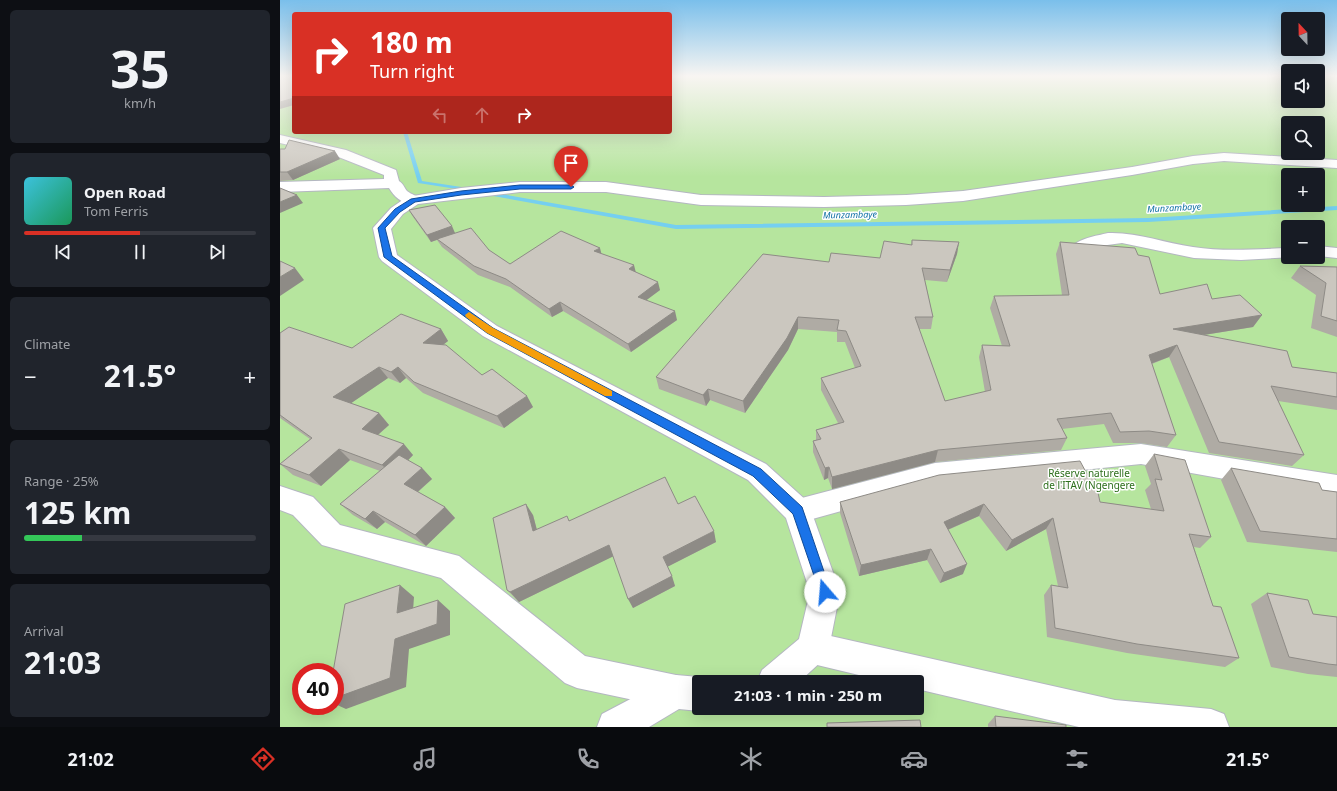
<!DOCTYPE html>
<meta charset="utf-8">
<style>
body{margin:0;font-family:"Noto Sans",sans-serif;background:#20242c;color:#f1f3f6;height:100vh;display:flex;flex-direction:column;font-size:15px;white-space:nowrap}
*{box-sizing:border-box;margin:0}
p{font-size:13px;color:#9ea1a6}
.icon{flex:none;width:22px;height:22px;fill:none;stroke:currentColor;stroke-width:2;stroke-linecap:round;stroke-linejoin:round}
.map{position:relative;flex:1;overflow:hidden}
.side{display:flex;flex-direction:column;gap:10px;padding:10px;background:#0d0f14;width:280px}
.side>*{flex:none}
.hud{position:absolute;left:12px;top:12px;width:380px;height:122px;border-radius:4px;box-shadow:0 4px 16px #0002;background:#d93025;color:#fff;overflow:hidden}
.needle{width:26px;rotate:338deg}
.buttons{position:absolute;left:1001px;top:12px;display:grid;gap:8px}
.buttons a{display:grid;place-items:center;width:44px;height:44px;border-radius:4px;background:#171b24;box-shadow:0 4px 16px #0002;font-size:20px}
.speed{position:absolute;left:12px;top:663px;display:flex;gap:8px;font-size:20px;font-weight:700;text-align:center}
.speed>*{display:grid;place-content:center;width:52px;height:52px;border-radius:50%;background:#171b24;box-shadow:0 4px 16px #0002;line-height:1}
.speed .limit{border:6px solid #d22;background:#fff;color:#111}
.pin{position:absolute;display:grid;place-items:center;width:34px;height:34px;color:#fff;margin:-41px -17px;border-radius:50% 50% 50% 0;rotate:-45deg;box-shadow:0 0 4px #0007}
.pin .icon{rotate:45deg}
.me{position:absolute;width:44px;margin:-22px;rotate:342deg;stroke-linejoin:round;filter:drop-shadow(0 0 3px #0008)}
.turn{display:flex;align-items:center;gap:14px;height:84px;padding:0 12px;font-size:18px}
.turn .icon{width:52px;height:52px;stroke-width:2.5}
.turn b{display:block;font-size:28px;line-height:34px}
.lanes{display:flex;align-items:center;height:38px;padding:0 12px;background:#0003;justify-content:center;gap:20px;direction:ltr}
.lanes .off{opacity:.35}
.big{font-size:30px;font-weight:700;line-height:1.1}
.side .widget{flex:1;display:flex;flex-direction:column;justify-content:center;gap:6px;min-width:0;padding:0 14px;border-radius:6px;background:#20242c}
.side .dial{align-items:center;gap:0}
.dial b{font-size:52px;line-height:1}
.song{display:flex;align-items:center;gap:12px}
.cover{width:48px;height:48px;border-radius:6px;background:linear-gradient(135deg,hsl(190 70% 55%),hsl(150 70% 35%))}
.played{height:4px;border-radius:2px;background:linear-gradient(90deg,#d93025 50%,#363941 50%)}
.keys{display:flex;justify-content:space-around;direction:ltr}
.heat{display:flex;justify-content:space-between;align-items:center;font-size:22px;direction:ltr}
.charge{height:6px;border-radius:3px;background:linear-gradient(90deg,#34c759 25%,#363941 0)}
.trip{position:absolute;left:412px;top:675px;width:232px;height:40px;border-radius:4px;background:#171b24;box-shadow:0 4px 16px #0002;font-weight:700;line-height:40px;text-align:center}
.tabs{display:flex;height:64px;justify-content:space-around;align-items:center;background:#090b0e;color:#9ea1a6}
.tabs .icon{width:28px;height:28px}
.tabs .selected{color:#d93025}
.tabs b{font-size:18px;color:#f1f3f6}
main{display:flex;flex:1;min-height:0}
.map>svg:first-child{display:block}
.green{fill:#b6e59e;fill-rule:evenodd}
.lines{fill:none;stroke-linecap:round;stroke-linejoin:round}
.stream{fill:#75cff0;fill-rule:evenodd}
.street-casing{stroke:#b4b7c1;stroke-width:2}
.secondary-casing{stroke:#b4b7c1;stroke-width:2}
.street{fill:#fff;fill-rule:evenodd}
.secondary{fill:#fff;fill-rule:evenodd}
.wall{fill:#afaba4}
.shaded-wall{fill:#8e8b86}
.building{fill:#cbc7bf;stroke:#8e8b86}
.route{fill:#1a73e8;stroke:#114b97}
.slow{fill:#f59e0b}
.labels{text-anchor:middle;stroke-width:3;stroke-linejoin:round;paint-order:stroke}
.far-water-label{font-size:9px;font-style:italic;fill:#0d6fa3;stroke:#fff}
.park-label{font-size:10px;fill:#2c6e1b;stroke:#fff}
</style>
<main>
<section class="side">
<div class="widget dial"><b>35</b><p>km/h</p></div>
<div class="widget">
<div class="song"><i class="cover"></i><div><b>Open Road</b><p>Tom Ferris</p></div></div>
<div class="played"></div>
<div class="keys"><svg class="icon" aria-label="previous" viewBox="0 0 24 24"><path d="M18 5L8 12l10 7zM5 5v14"/></svg><svg class="icon" aria-label="pause" viewBox="0 0 24 24"><path d="M8 5v14M16 5v14"/></svg><svg class="icon" aria-label="next" viewBox="0 0 24 24"><path d="M6 5l10 7-10 7zM19 5v14"/></svg></div>
</div>
<div class="widget"><p>Climate</p>
<div class="heat"><a>−</a><b class="big">21.5°</b><a>+</a></div>
</div>
<div class="widget"><p>Range · 25%</p><b class="big">125 km</b><div class="charge"></div></div>
<div class="widget"><p>Arrival</p><b class="big">21:03</b></div>
</section>
<div class="map">
<svg width="1057" height="727" viewBox="0 0 1057 727">
<rect width="100%" height="100%" fill="#efe9e1"/>
<path class="green" d="M0,76H14V132H390V76H1008V101H1038V76H1057V727H0ZM1008,123H1038V153H1008ZM1008,175H1038V205H1008ZM1008,227H1038V257H1008ZM21,672H55V706H21ZM419,682H637V708H419Z"/>
<g class="lines">
<g class="stream">
<path d="M123,132H127L142,181L188,188L191,190L190,191L138,183Z"/>
<path d="M204,191L396,225L868,218L1057,206V210L868,222L396,229L202,194L201,193Z"/>
</g>
<g class="street-casing">
<g id="street">
<path d="M0,135L66,150L116,170L119,181C124,184 124,188 127,191C132,195 137,195 141,200L139,203C125,207 115,198 109,188L0,192V182L104,179V175L56,156L0,143Z"/>
<path d="M828,233C858,232 884,243 913,247C944,252 977,249 1008,248V257H1014L961,260L914,258L842,243L820,246L799,254L793,253L790,249C798,238 816,236 828,233Z"/>
<path d="M1038,246L1057,248V258L1038,256Z"/>
<path d="M861,444L1057,475V499L861,464L655,485L518,523L508,520L504,511L508,502L518,499L655,463Z"/>
<path d="M0,486L33,497L60,525L179,556L305,656L396,675L408,680L413,692L408,704L396,709L297,688L285,683L161,578L42,545L13,515L0,510Z"/>
<path d="M533,632L835,700L931,709L944,714L949,727H799L637,689V682H608L533,664L522,659L517,648L522,637Z"/>
</g>
</g>
<g class="secondary-casing">
<g id="secondary">
<path d="M944,153L1057,160V168L944,161L913,164L852,175L683,201L626,205L544,207L421,205L326,192H240L138,204L123,214L111,229L117,255L217,326L486,464L528,502L560,592L549,648L544,659L519,682H477L482,670L519,639L530,592L506,518L468,480L203,336L102,261L99,257L93,228L111,208L127,197L181,188L240,182H326L421,195L544,197L626,195L683,191L852,167L913,156Z"/>
<path d="M396,675L419,677L431,682H419V708H426L419,711L399,709L369,727H317L322,714Z"/>
</g>
</g>
<use href="#street" class="street"/>
<use href="#secondary" class="secondary"/>
</g>
<g class="wall">
<path d="M0,149L60,159L13,180L0,181Z"/>
<path d="M129,210L209,250L230,264L322,254L356,272L380,290L366,300L397,320L351,352L283,311L272,317L230,287L198,275L162,247L157,240L151,242L133,217Z"/>
<path d="M632,240L679,242L677,254L667,282L645,280L653,317L651,329H639L665,401L705,392L699,357L702,345L722,346L710,308L714,296L782,295L776,254L780,242L858,255L880,294L932,299L982,315L973,327L924,335L1012,367L1057,373V410L998,401L1024,455L1012,466L929,453L889,357L872,364L896,435L887,447L861,443H833L824,424L782,429L787,438L781,450L655,462L552,489L548,478L544,480L533,452V441L536,440V430L558,423L541,390V378L575,368L565,342H557V332L518,329L508,350L465,413L430,400L426,406L379,389L376,377L549,262L600,258L631,245Z"/>
<path d="M1020,266L1057,267V337L1031,328L1036,295L1011,278Z"/>
<path d="M161,329L168,341L163,345L202,375L253,407L224,428L143,393L126,378L120,383L108,378L71,403L99,413L109,425L98,435L133,455L128,460L142,468L152,479L138,492L165,507L175,518L146,546L105,522L97,529L73,515L60,504L100,471L70,460L41,486L13,475L0,464L30,439L0,418V333L72,348Z"/>
<path d="M874,454L931,537L920,548L914,547L933,606L959,658L945,667L847,653L767,637L764,595L771,585L778,586L766,529L726,551L699,516L668,530L683,574L660,583L647,560L579,576L560,513V502H820L871,509L865,490L871,484L865,466Z"/>
<path d="M951,468L1042,490L1057,492V552L967,542L941,480Z"/>
<path d="M398,504L436,542L387,567L395,586L353,608L333,556L239,602L227,590L253,515L257,530L290,520Z"/>
<path d="M987,593L1033,614L1057,617V677L1028,674L991,667L971,604Z"/>
<path d="M715,716L786,727H708V724Z"/>
</g>
<g class="shaded-wall">
<path d="M14,98V105L0,109V102Z"/>
<path d="M55,151L60,159L13,180L7,172Z"/>
<path d="M17,195L23,203L0,213V202Z"/>
<path d="M172,226L175,233L151,242L147,235Z"/>
<path d="M679,242L677,254L667,282L670,270Z"/>
<path d="M320,248L322,256L314,251Z"/>
<path d="M354,265L356,273L349,269Z"/>
<path d="M15,268L24,280L0,296V277Z"/>
<path d="M378,282L380,290L360,305L358,297Z"/>
<path d="M280,302L283,311L272,317L269,309Z"/>
<path d="M395,311L397,320L351,352L348,344Z"/>
<path d="M982,315L973,327L886,341L893,329Z"/>
<path d="M518,317V329L508,350L465,413L463,401Z"/>
<path d="M161,329L168,341L151,354L143,343Z"/>
<path d="M897,345L889,357L862,367L869,355Z"/>
<path d="M99,367L108,378L64,408L53,397Z"/>
<path d="M118,367L126,378L120,383L111,372Z"/>
<path d="M428,389L430,400L426,406L423,395Z"/>
<path d="M247,396L253,407L224,428L217,416Z"/>
<path d="M99,413L109,425L92,440L82,429Z"/>
<path d="M124,444L133,455L113,476L102,465Z"/>
<path d="M59,449L70,460L41,486L29,475Z"/>
<path d="M658,450L655,462L552,489V477Z"/>
<path d="M549,467L548,478L544,480L545,468Z"/>
<path d="M142,468L152,479L134,495L124,484Z"/>
<path d="M246,504L253,515L260,542L253,531Z"/>
<path d="M704,504L699,516L660,533L664,522Z"/>
<path d="M165,507L175,518L146,546L135,535Z"/>
<path d="M93,511L105,522L97,529L85,519Z"/>
<path d="M773,518L766,529L726,551L732,540Z"/>
<path d="M434,531L436,542L387,567L383,557Z"/>
<path d="M329,545L334,556L239,602L230,592Z"/>
<path d="M651,549L647,560L579,576L581,565Z"/>
<path d="M687,564L683,574L660,583L664,573Z"/>
<path d="M392,576L395,586L353,608L348,599Z"/>
<path d="M120,585L134,597L132,624L117,613Z"/>
<path d="M158,600L170,611V635L129,649L126,687L66,709L55,704V698L115,639Z"/>
</g>
<g class="building">
<path d="M0,76H14V98L0,102Z"/>
<path d="M9,140L55,151L7,172H0V149H5Z"/>
<path d="M0,188L17,195L0,202Z"/>
<path d="M155,205L172,226L147,235L129,210Z"/>
<path d="M191,228L209,250L230,264L281,231L320,248L314,251L354,265L349,269L378,282L358,297L395,311L348,344L280,302L269,309L226,279L194,266L157,239Z"/>
<path d="M632,240L679,242L670,270L642,268L653,317H635L665,401L711,390L702,345L730,346L714,296L789,295L780,242L855,248L858,255L869,257L880,294L927,284L932,299L960,295L982,315L893,329L1007,351L1012,367L1057,373V397L991,386L1024,455L939,442L897,345L869,355L896,435L869,431L840,432L831,413L777,419L787,438L658,450L552,477L549,467L545,468L533,441L541,439L536,430L564,422L541,378L581,366L566,331L557,330L559,320L518,317L507,338L463,401L428,389L423,395L376,377L483,254L549,262L551,253L600,258L604,241L632,245Z"/>
<path d="M0,261L15,268L0,277Z"/>
<path d="M1020,266L1057,267V321L1041,316L1046,283Z"/>
<path d="M121,314L161,329L143,343L166,345L202,375L212,369L247,396L217,416L134,382L118,367L111,372L99,367L53,397L99,413L82,429L124,444L102,465L59,449L29,475L0,464L32,438L0,415V333L9,327L72,348Z"/>
<path d="M874,454L905,460L931,537L909,534L933,606L941,607L959,658L857,644L775,628L771,585L788,588L773,518L732,540L704,504L664,522L687,564L664,573L651,549L581,565L560,502L659,475L800,461L807,474H814L820,502L884,511L875,479L882,480Z"/>
<path d="M119,455L142,468L124,484L165,507L135,535L93,511L85,519L60,504Z"/>
<path d="M951,468L1039,483L1042,490L1057,492V539L980,531Z"/>
<path d="M385,477L398,504L415,496L434,531L383,557L392,576L348,599L329,545L230,592L227,590L213,518L246,504L253,531L287,516L289,521Z"/>
<path d="M120,585L117,613L158,600L157,624L115,639L110,678L55,698V672H53L65,604Z"/>
<path d="M987,593L1028,600L1033,614L1057,617V665L1048,664L1009,657Z"/>
<path d="M715,716L786,725V727H716Z"/>
<path d="M640,720L641,727H547V723Z"/>
</g>
<linearGradient id="sky" x2="0" y2="1"><stop stop-color="#7abfeb"/><stop offset="0.43" stop-color="#f8f5f2"/><stop offset="1" stop-color="#f8f5f2" stop-opacity="0"/></linearGradient>
<rect width="1057" height="177" fill="url(#sky)"/>
<path class="route" d="M240,185H291L294,187L291,189H240L181,195L135,202L120,212L105,228L112,256L213,328L481,469L522,507L551,592L550,596L545,598L541,596L513,514L473,476L207,333L104,257L98,228L115,209L131,199L181,191Z"/>
<path class="slow" d="M189,312L213,328L332,391V396H325L207,333L186,317L185,315Z"/>
<g class="labels">
<g class="far-water-label">
<text transform="translate(894 208) rotate(-3)" y="3">Munzambaye</text>
<text transform="translate(570 215) rotate(-1)" y="3">Munzambaye</text>
</g>
<g class="park-label">
<text x="809" y="477">Réserve naturelle<tspan x="809" dy="12">de l'ITAV (Ngengere</tspan></text>
</g>
</g>
</svg>
<div class="buttons">
<a><svg class="needle" viewBox="-14 -14 28 28"><path d="M0-13l5 13h-10z" fill="#e53935"/><path d="M0 13l5-13h-10z" fill="#9ea1a6"/></svg></a>
<a><svg class="icon" aria-label="sound" viewBox="0 0 24 24"><path d="M4 9h4l5-4v14l-5-4H4zM17 9q2 3 0 6"/></svg></a>
<a><svg class="icon" aria-label="search" viewBox="0 0 24 24"><circle cx="10" cy="10" r="6"/><path d="M15 15l6 6"/></svg></a>
<a>+</a>
<a>−</a>
</div>
<div class="speed"><div class="limit">40</div></div>
<div class="pin" style="left:291px;top:187px;background:#d93025"><svg class="icon" aria-label="arrive" viewBox="0 0 24 24"><path d="M6 21V4h12l-3 4 3 4H6"/></svg></div>
<svg class="me" style="left:545px;top:592px" viewBox="-20 -20 40 40"><circle r="19" fill="#fff"/><path d="M0-13L10 11 0 6-10 11z" fill="#1a73e8"/></svg>
<div class="trip">21:03 · 1 min · 250 m</div>
<div class="hud">
<div class="turn"><svg class="icon" aria-label="right" viewBox="0 0 24 24"><path d="M7 20v-9h11M14 6l5 5-5 5"/></svg><div><b>180 m</b>Turn right</div></div>
<div class="lanes"><svg class="icon off" aria-label="left" viewBox="0 0 24 24"><path d="M17 20v-9H6M10 6l-5 5 5 5"/></svg><svg class="icon off" aria-label="ahead" viewBox="0 0 24 24"><path d="M12 20V5M6 11l6-6 6 6"/></svg><svg class="icon" aria-label="right" viewBox="0 0 24 24"><path d="M7 20v-9h11M14 6l5 5-5 5"/></svg></div>
</div>
</div>
</main>
<nav class="tabs">
<b>21:02</b>
<svg class="icon selected" aria-label="directions" viewBox="0 0 24 24"><path d="M12 3l9 9-9 9-9-9zM9 14v-3h6M13 9l2 2-2 2"/></svg>
<svg class="icon" aria-label="music" viewBox="0 0 24 24"><path d="M9 18V5l10-2v13"/><circle cx="6" cy="18" r="3"/><circle cx="16" cy="16" r="3"/></svg>
<svg class="icon" aria-label="phone" viewBox="0 0 24 24"><path d="M5 4h4l2 5-3 2q2 4 5 5l2-3 5 2v4C11 20 4 13 5 4z"/></svg>
<svg class="icon" aria-label="climate" viewBox="0 0 24 24"><path d="M12 3v18M4 7l16 10M4 17L20 7"/></svg>
<svg class="icon" aria-label="car" viewBox="0 0 24 24"><path d="M5 17H2v-5l4-1 3-4h7l3 4 3 1v5h-3M9 17h6M6 11h13"/><circle cx="7" cy="17" r="2"/><circle cx="17" cy="17" r="2"/></svg>
<svg class="icon" aria-label="filters" viewBox="0 0 24 24"><path d="M4 7h16M4 17h16"/><circle cx="9" cy="7" r="2"/><circle cx="15" cy="17" r="2"/></svg>
<b>21.5°</b>
</nav>
